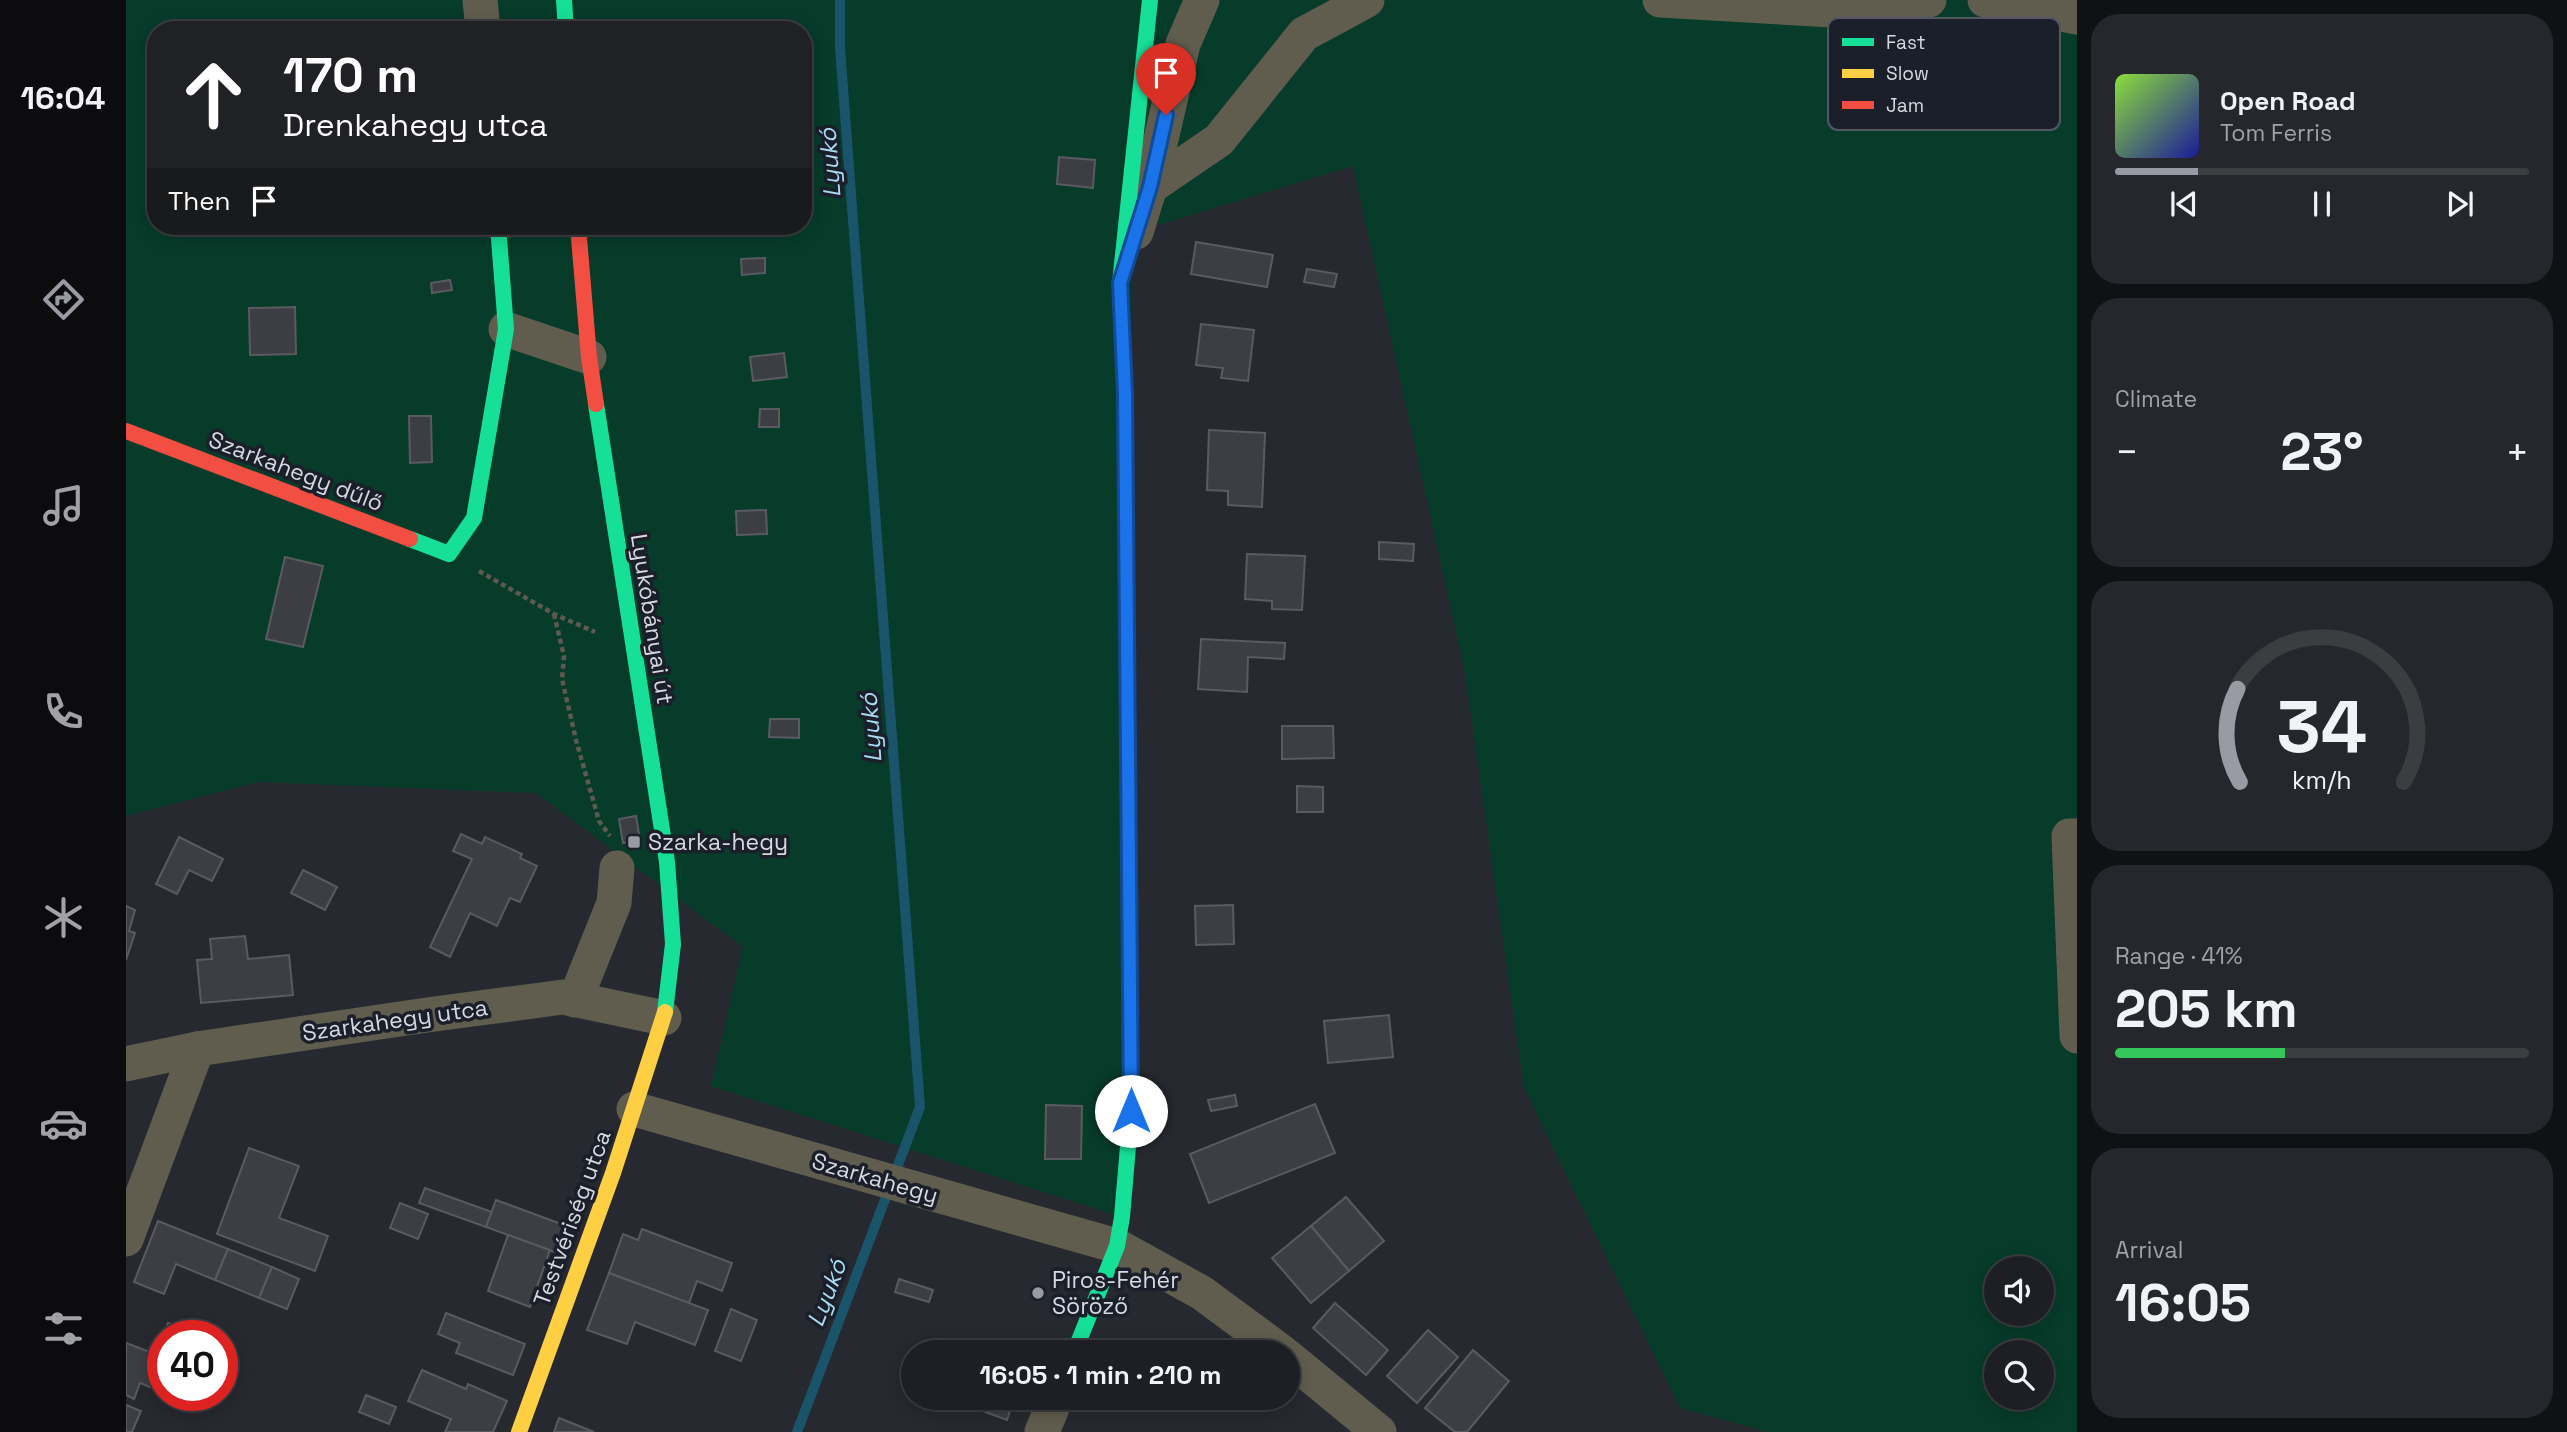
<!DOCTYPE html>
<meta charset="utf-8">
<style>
body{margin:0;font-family:"Space Grotesk",sans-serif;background:#25272c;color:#f1f3f6;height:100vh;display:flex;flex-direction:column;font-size:26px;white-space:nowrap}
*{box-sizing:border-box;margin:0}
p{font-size:23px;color:#a0a2a6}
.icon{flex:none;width:38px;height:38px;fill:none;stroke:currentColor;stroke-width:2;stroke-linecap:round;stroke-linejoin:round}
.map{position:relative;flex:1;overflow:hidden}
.side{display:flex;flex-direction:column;gap:14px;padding:14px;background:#101114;width:490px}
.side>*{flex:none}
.hud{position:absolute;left:21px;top:21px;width:665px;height:214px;border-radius:28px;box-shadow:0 4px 18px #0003,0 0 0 2px #3b3d41;background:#202124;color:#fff;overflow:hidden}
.tools{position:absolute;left:1858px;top:1256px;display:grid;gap:14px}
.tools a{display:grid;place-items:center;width:70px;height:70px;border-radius:50%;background:#1d1f24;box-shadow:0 4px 18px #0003,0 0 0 2px #3b3d41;font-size:35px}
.speed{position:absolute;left:21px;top:1320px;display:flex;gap:14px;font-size:35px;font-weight:700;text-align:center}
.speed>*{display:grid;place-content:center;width:91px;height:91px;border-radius:50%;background:#1d1f24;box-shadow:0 4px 18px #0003,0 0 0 2px #3b3d41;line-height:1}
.speed .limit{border:10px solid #d22;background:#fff;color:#111}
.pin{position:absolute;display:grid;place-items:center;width:60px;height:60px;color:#fff;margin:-72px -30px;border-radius:50% 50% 50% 0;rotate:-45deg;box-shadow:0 0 7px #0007}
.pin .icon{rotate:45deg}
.me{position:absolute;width:77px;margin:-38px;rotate:0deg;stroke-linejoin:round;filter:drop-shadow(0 0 5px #0008)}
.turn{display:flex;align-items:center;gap:24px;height:147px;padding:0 21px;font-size:32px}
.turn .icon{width:91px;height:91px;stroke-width:2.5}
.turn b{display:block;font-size:49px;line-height:60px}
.then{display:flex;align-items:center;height:66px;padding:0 21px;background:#0003;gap:14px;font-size:26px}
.big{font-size:52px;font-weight:700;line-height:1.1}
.side .widget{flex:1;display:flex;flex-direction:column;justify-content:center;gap:10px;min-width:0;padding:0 24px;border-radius:28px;background:#25272c}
.side .dial{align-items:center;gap:0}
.dial svg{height:182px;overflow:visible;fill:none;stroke:#3b3d41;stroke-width:7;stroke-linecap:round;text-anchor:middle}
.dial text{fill:#f1f3f6;stroke:none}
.song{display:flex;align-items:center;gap:21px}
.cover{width:84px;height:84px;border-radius:10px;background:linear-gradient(135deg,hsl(90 70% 55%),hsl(240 70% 35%))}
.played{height:7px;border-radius:4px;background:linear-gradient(90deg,#989ba3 20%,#3b3d41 20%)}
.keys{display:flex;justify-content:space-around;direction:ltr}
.heat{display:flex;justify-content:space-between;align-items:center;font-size:38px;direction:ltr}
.charge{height:10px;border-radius:5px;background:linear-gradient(90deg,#34c759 41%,#3b3d41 0)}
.trip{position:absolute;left:775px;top:1340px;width:399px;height:70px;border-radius:35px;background:#1d1f24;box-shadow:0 4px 18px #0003,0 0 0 2px #3b3d41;font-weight:700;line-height:70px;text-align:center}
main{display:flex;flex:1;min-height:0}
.dock{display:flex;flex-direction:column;width:126px;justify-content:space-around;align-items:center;background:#0c0c0e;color:#a0a2a6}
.dock .icon{width:49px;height:49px}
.dock .current{color:#989ba3}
.dock b{font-size:32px;color:#f1f3f6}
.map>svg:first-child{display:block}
.green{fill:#073b2a;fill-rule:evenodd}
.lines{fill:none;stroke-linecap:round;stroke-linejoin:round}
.stream{stroke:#1a546b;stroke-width:10}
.building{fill:#3c3e44;stroke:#595b61;stroke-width:2}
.path{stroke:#5d5a51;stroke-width:4.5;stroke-dasharray:5 3.5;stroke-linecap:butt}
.street{stroke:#615d4e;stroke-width:35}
.fast{stroke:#16e098;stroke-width:16}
.slow{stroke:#ffcf43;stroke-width:16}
.jam{stroke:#f24e42;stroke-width:16}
.route-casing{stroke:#114b97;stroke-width:18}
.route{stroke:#1a73e8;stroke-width:12}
.poi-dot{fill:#989ba3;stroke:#1a1f2a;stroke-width:2.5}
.labels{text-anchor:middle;stroke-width:7;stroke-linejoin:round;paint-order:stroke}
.street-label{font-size:23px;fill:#d5d9e1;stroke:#1a1f2a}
.poi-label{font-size:23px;fill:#d5d9e1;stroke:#1a1f2a;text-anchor:start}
.water-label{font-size:24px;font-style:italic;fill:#a9dbf3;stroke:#1a1f2a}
.key{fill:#1a1f2a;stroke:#525761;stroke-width:2}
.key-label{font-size:19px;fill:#d5d9e1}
</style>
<main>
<nav class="dock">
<b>16:04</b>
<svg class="icon current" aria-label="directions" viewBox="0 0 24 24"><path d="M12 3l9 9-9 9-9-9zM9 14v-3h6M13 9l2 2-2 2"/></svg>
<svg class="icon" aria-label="music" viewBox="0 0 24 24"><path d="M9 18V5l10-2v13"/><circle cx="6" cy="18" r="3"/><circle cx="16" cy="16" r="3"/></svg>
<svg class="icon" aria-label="phone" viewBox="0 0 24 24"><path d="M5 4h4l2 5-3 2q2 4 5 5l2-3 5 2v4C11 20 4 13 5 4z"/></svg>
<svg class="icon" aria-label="climate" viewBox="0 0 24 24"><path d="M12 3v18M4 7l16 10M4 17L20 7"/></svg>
<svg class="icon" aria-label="car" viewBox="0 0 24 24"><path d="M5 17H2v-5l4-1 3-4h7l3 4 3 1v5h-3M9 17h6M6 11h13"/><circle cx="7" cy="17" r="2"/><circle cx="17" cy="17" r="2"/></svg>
<svg class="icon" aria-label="filters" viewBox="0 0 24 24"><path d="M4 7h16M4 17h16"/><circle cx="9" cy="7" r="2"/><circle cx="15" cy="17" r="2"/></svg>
</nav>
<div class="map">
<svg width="1951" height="1432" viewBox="0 0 1951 1432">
<rect width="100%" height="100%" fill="#272930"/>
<path class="green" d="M0,0H1951V1432H1642L1554,1408L1398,1088L1339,673L1227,166L1006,233L996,1217L585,1086L617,947L410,793L132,782L0,816ZM30,30H677V226H30ZM1871,1269H1916V1314H1871ZM1871,1353H1916V1398H1871Z"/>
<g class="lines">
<path class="stream" d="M671,1432L794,1107L714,48V0"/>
</g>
<g class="building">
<path d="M933,157L969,160L967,188L931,184Z"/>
<path d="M1070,242L1147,255L1141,287L1065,274Z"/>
<path d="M639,258V273L616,275L615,259Z"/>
<path d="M1181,269L1211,274L1208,287L1178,282Z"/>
<path d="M324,280L326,290L306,293L305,283Z"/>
<path d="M169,307L170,354L124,355L123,308Z"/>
<path d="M1075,324L1128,330L1122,381L1095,378L1097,368L1070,365Z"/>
<path d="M658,353L661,377L627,381L624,357Z"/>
<path d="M634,409H653V427H633Z"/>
<path d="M283,416H305L306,462L284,463Z"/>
<path d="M1083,430L1139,433L1136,507L1102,505V491L1081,490Z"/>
<path d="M640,510L641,534L611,535L610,511Z"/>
<path d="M1253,542L1288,544L1287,561L1253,559Z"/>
<path d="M1121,554L1179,556L1176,610L1146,609V601L1119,599Z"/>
<path d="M159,557L197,566L177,647L140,639Z"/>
<path d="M1075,639L1159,643L1158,659L1122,657L1121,692L1072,689Z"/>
<path d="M644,719H673V738L643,737Z"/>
<path d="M1156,726H1207L1208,758L1156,759Z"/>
<path d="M1171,786L1197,787V812H1171Z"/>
<path d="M510,816L514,840L497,843L493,819Z"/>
<path d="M335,834L356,844L359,837L396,854L394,858L411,866L394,902L384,898L371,926L344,913L324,957L304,947L346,859L327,851Z"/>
<path d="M53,837L97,859L86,881L63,870L51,894L30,884Z"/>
<path d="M177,870L211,887L199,910L165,893Z"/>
<path d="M1107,905L1108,944L1070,945L1069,906Z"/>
<path d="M0,906L9,910L3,931L9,933L0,960Z"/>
<path d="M119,936L122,959L163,955L167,995L75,1003L71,960L86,959L84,939Z"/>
<path d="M1263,1015L1267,1057L1202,1063L1198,1021Z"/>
<path d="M1109,1095L1111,1106L1085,1111L1082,1100Z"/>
<path d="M1189,1104L1209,1153L1083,1203L1064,1154Z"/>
<path d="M920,1105L956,1106L955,1159H919Z"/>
<path d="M123,1148L173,1166L153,1218L202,1236L189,1271L91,1234Z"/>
<path d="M299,1188L366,1212L360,1227L293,1203Z"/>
<path d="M1220,1197L1258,1241L1223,1271L1185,1226Z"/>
<path d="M370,1200L441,1226L431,1253L360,1227Z"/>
<path d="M274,1203L302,1214L292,1239L264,1228Z"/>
<path d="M32,1221L102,1249L89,1280L50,1264L38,1294L8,1282Z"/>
<path d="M1185,1226L1223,1271L1185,1303L1146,1258Z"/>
<path d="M516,1229L606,1263L596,1291L571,1281L563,1303L483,1273L497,1234L512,1240Z"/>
<path d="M382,1235L424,1250L404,1307L362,1291Z"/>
<path d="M102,1249L146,1267L133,1298L89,1280Z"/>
<path d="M146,1267L173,1279L161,1309L133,1298Z"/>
<path d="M483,1273L582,1310L569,1345L509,1322L501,1344L461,1330Z"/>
<path d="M773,1279L807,1290L803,1302L769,1292Z"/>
<path d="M1209,1303L1262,1350L1240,1375L1187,1328Z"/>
<path d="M605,1309L631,1320L615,1361L589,1351Z"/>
<path d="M320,1313L399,1344L387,1375L330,1353L334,1343L312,1334Z"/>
<path d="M42,1323L73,1335H37Z"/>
<path d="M1302,1330L1332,1357L1291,1403L1261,1376Z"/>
<path d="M0,1343L37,1357V1381L28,1378L24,1387L14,1383L8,1399L0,1395Z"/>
<path d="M1347,1350L1383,1381L1341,1432H1329L1299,1408Z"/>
<path d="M296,1370L340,1389L342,1384L381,1401L367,1432H319L325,1419L282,1401Z"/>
<path d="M240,1395L270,1407L263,1424L233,1412Z"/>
<path d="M827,1398H888L881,1420L827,1400Z"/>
<path d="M0,1405L15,1411L6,1432H0Z"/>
<path d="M433,1418L468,1432H428Z"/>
</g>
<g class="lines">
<g class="path">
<path d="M353,571L428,614L469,632"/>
<path d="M428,614L438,656L436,679L450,740L473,821L484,836"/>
</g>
<g class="street">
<path d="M354,0L357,30"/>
<path d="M1534,0L1706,10L1803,0"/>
<path d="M1859,0L1951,17"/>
<path d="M1024,187L1093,140L1178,34L1241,0"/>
<path d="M1010,232L1024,187L1057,44L1076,0"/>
<path d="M380,329L463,357"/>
<path d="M1951,836H1943L1951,1036"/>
<path d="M449,1000L488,903L491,868"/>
<path d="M0,1064L71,1049L301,1015L437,997L538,1018"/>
<path d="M508,1109L991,1246L1076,1293L1157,1353"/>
<path d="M0,1239L71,1049"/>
<path d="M1162,1357L1253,1432"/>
<path d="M916,1432L930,1398"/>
</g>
<g class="fast">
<path d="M438,0L440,30"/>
<path d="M470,404L541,862L547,944L539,1012"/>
<path d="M1000,507L999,393L994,283L1024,0"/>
<path d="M284,539L323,554L348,518L380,329L372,226"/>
<path d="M948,1353L991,1246L996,1217L1005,1111L1003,861"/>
</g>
<path class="slow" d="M393,1432L487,1173L539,1012"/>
<g class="jam">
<path d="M452,226L463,357L470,404"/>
<path d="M0,431L284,539"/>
<path d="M1000,507L1003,861"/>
</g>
</g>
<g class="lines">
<g class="route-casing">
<path id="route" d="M1005,1111L999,393L994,283L1024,187L1040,115"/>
</g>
<use href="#route" class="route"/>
</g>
<g class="poi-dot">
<rect x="501" y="835" width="14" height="14" rx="3.5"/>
<circle cx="912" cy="1293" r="7"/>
</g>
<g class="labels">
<g class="street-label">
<text transform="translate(170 471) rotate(21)" y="8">Szarkahegy dűlő</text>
<text transform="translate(526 619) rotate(81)" y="8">Lyukóbányai út</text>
<text transform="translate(269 1020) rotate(-8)" y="8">Szarkahegy utca</text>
<text transform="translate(749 1178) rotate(16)" y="8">Szarkahegy</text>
<text transform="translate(446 1218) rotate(-70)" y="8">Testvériség utca</text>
</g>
<g class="poi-label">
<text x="522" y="850">Szarka-hegy</text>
<text x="926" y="1288">Piros-Fehér<tspan x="926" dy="26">Söröző</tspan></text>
</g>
<g class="water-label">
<text transform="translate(704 163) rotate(-94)" y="8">Lyukó</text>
<text transform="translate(745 728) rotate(-94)" y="8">Lyukó</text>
<text transform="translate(701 1293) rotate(-69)" y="8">Lyukó</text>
</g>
</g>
<rect x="1702" y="18" width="232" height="112" rx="10" class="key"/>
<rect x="1716" y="38" width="32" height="8" fill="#16e098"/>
<rect x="1716" y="69" width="32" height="9" fill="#ffcf43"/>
<rect x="1716" y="101" width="32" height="8" fill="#f24e42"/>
<g class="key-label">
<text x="1760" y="49">Fast</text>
<text x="1760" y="80">Slow</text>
<text x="1760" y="112">Jam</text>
</g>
</svg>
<div class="tools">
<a><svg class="icon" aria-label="sound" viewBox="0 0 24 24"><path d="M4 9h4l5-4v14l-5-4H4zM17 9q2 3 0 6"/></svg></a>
<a><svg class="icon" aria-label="search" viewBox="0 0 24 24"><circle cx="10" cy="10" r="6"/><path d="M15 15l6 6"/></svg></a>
</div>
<div class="speed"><div class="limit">40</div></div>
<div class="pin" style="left:1040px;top:115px;background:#d93025"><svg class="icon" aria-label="arrive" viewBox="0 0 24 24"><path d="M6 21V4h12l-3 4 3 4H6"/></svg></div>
<svg class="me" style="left:1005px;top:1111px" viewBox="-20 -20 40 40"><circle r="19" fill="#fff"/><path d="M0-13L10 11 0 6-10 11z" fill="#1a73e8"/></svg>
<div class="trip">16:05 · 1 min · 210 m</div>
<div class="hud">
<div class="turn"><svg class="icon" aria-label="ahead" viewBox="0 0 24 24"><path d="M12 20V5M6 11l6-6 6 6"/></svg><div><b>170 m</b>Drenkahegy utca</div></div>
<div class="then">Then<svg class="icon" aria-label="arrive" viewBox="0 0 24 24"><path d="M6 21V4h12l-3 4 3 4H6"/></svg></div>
</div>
</div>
<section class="side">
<div class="widget">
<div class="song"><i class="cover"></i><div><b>Open Road</b><p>Tom Ferris</p></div></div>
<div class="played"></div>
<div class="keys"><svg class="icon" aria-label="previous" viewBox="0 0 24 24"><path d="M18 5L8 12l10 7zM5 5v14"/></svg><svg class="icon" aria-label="pause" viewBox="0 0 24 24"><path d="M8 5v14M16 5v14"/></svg><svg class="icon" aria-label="next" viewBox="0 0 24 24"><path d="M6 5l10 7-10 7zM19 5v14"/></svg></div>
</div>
<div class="widget"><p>Climate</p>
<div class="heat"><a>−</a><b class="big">23°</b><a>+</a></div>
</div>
<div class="widget dial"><svg viewBox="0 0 100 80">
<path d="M14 69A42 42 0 1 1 86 69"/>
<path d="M14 69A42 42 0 0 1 13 28" stroke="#989ba3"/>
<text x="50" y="56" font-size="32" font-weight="700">34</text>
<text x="50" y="72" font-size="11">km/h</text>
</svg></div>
<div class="widget"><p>Range · 41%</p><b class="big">205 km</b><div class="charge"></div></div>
<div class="widget"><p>Arrival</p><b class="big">16:05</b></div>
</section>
</main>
